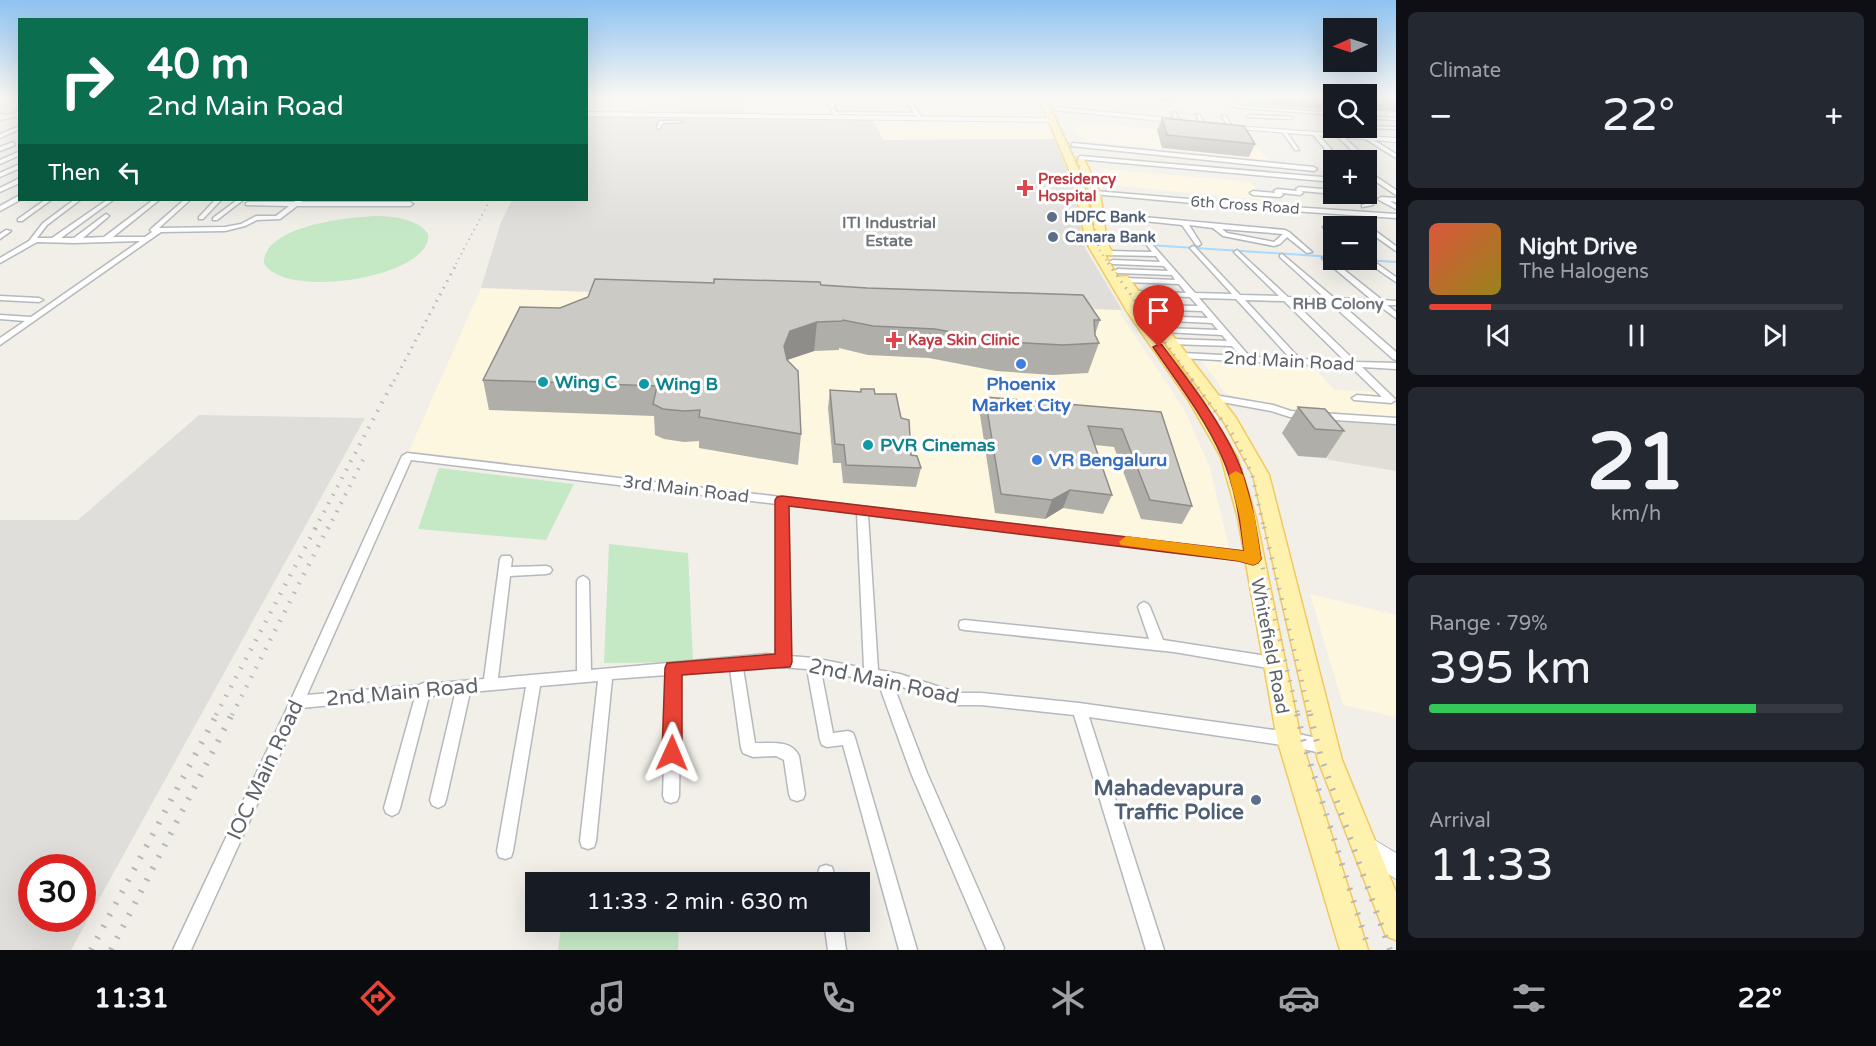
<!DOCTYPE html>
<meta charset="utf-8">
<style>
body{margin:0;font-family:"Varela Round",sans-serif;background:#242831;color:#f1f3f6;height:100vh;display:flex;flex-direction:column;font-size:22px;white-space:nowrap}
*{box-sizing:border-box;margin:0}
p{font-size:20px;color:#9ea1a6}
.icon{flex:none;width:33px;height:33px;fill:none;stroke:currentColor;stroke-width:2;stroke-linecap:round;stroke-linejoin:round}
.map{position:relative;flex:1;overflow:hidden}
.panel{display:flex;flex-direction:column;gap:12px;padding:12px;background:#0d0f14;width:480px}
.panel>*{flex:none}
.guide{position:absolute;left:18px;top:18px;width:570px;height:183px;border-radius:0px;box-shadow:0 6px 24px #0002;background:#0b6e4f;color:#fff;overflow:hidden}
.needle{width:39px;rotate:267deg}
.tools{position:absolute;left:1323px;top:18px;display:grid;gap:12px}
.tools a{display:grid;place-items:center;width:54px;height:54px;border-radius:0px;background:#171b24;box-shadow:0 6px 24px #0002;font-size:30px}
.speed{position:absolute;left:18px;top:854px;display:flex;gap:12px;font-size:30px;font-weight:700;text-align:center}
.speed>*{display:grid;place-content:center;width:78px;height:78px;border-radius:50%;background:#171b24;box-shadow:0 6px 24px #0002;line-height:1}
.speed .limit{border:9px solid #d22;background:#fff;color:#111}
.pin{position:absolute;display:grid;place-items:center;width:51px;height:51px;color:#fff;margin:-62px -26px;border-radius:50% 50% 50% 0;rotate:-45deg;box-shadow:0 0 6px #0007}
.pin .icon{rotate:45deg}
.me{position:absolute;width:66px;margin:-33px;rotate:1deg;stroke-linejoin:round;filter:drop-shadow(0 0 4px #0008)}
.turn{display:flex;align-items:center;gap:21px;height:126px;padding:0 30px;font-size:27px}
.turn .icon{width:78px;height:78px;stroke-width:2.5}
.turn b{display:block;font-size:42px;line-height:51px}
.then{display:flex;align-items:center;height:57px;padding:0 30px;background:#0003;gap:12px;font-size:22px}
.big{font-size:45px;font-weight:600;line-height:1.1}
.panel .tile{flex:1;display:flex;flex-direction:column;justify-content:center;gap:9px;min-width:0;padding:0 21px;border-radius:9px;background:#242831}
.panel .dial{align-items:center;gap:0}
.dial b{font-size:78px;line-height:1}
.song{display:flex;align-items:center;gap:18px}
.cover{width:72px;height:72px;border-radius:9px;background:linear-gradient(135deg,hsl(10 70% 55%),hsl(50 70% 35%))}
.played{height:6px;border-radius:3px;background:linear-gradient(90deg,#ea4335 15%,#363941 15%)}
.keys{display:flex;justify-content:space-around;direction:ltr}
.heat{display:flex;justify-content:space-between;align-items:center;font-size:33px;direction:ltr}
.charge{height:9px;border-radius:4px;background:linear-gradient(90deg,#34c759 79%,#363941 0)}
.trip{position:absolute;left:525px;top:872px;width:345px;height:60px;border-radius:0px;background:#171b24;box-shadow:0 6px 24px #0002;font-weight:600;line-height:60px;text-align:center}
.tabs{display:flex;height:96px;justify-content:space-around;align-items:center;background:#090b0e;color:#9ea1a6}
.tabs .icon{width:42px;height:42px}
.tabs .on{color:#ea4335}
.tabs b{font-size:27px;color:#f1f3f6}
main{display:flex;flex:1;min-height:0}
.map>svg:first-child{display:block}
.commercial{fill:#fef7e0}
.industrial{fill:#e0deda;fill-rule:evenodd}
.education{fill:#e1ded6}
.green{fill:#c5e8c5}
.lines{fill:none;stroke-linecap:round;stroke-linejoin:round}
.stream{stroke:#aadaff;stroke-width:2}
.street-casing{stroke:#b5b8bc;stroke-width:3}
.secondary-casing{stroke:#b6babf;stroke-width:2}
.primary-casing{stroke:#f2c960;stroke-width:3}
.street{fill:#fff;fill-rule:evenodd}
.secondary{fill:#fff;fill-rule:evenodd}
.primary{fill:#fff2af;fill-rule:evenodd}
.rail-far5{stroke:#b6b7b8;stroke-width:1.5;stroke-dasharray:1 4;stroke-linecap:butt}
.rail-far4{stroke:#b6b7b8;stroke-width:2;stroke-dasharray:1 4.5;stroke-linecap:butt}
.rail-far3{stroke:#b6b7b8;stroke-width:3;stroke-dasharray:1.5 6;stroke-linecap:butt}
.rail-far2{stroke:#b6b7b8;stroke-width:4;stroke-dasharray:1.5 8;stroke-linecap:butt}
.rail-far1{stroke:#b6b7b8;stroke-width:4.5;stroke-dasharray:1.5 9;stroke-linecap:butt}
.rail{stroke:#b6b7b8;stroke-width:6;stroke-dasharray:2 11;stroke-linecap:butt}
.wall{fill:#afaea9}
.shaded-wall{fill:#8f8d8a}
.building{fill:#cccac5;stroke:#8f8d8a;stroke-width:1.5}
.route{fill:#ea4335;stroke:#982c22;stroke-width:1.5}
.slow{fill:#f59e0b}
.health-dot{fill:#e0444e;stroke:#fff;stroke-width:2}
.service-dot{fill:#5c6f8a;stroke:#fff;stroke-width:2}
.shop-dot{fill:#3f7fe0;stroke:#fff;stroke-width:2}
.culture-dot{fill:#0f9aa8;stroke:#fff;stroke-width:2}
.labels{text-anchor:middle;stroke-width:6;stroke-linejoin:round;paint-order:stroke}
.far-health-label{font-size:15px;font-weight:bold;fill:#be3a42;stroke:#fff;text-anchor:start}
.far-street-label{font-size:15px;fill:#5f6368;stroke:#fff}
.far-service-label{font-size:15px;font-weight:bold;fill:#4e5e75;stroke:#fff;text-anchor:start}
.far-neighbourhood-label{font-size:16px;font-weight:bold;fill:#70757a;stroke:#fff}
.street-label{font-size:18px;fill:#5f6368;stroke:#fff}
.culture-label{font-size:18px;font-weight:bold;fill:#0d838f;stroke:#fff;text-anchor:start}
.shop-label{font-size:18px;font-weight:bold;fill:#366cbe;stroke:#fff}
.near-street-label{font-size:21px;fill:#5f6368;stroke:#fff}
.near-service-label{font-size:21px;font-weight:bold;fill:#4e5e75;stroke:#fff;text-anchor:end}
</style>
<main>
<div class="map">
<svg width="1396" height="950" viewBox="0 0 1396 950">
<rect width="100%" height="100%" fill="#f1efe8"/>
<g class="commercial">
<path d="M744,98H824L832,115L745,114Z"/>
<path d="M912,98H944V103L1035,100L1043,117L925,116Z"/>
<path d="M1067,98H1217L1232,111L1107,101L1110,110H1080L1079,108L1070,107Z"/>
<path d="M873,120L1044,121L1054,139L883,140Z"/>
<path d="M1069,121L1246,137L1269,160L1081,141Z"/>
<path d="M1103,169L1251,182L1265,200L1110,185Z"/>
<path d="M481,288L1122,310L1120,314L1184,409L1210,468L1229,548L409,451Z"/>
<path d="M1202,361L1312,366L1335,390L1380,392L1396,407V419L1291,412L1267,403L1226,394Z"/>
<path d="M1310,594L1396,615V717L1343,705Z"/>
</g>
<g class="industrial">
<path d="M682,98H744L745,114H680Z"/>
<path d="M587,116L873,120L883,140L1054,139L1072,181L1085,248L1122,310L481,288L501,222L512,200H586Z"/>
<path d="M199,415L365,418L71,950H0V520H78ZM32,867H82V918H32Z"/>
</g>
<path class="education" d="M1295,416L1396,423V471L1329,460Z"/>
<g class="green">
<path d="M1239,98H1333V113L1258,109Z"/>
<path d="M380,216C397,217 417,219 428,234C434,277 284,301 264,263C263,225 353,216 380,216Z"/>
<path d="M439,468L574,484L546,540L418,529Z"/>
<path d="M609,544L688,553L693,662L604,663Z"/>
<path d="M562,921H679L678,950H558Z"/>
</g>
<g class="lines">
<g class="stream">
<path d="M1118,243L1334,257"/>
<path d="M1365,260L1396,262"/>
</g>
<g class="street-casing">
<g id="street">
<path d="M827,98H831L836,112L914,113L905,98H909L922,118L918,119L916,115L837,114L838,117L836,118L834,117Z"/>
<path d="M1226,98H1230L1238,105L1243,106L1334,113V115L1243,108L1235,107Z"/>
<path d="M20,110V113L11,117L0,116V114L10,115Z"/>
<path d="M1172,112L1176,113L1179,122L1175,121Z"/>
<path d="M1196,114L1200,115L1204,125L1200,124Z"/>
<path d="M1249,115L1291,117L1293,118L1291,119L1247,117Z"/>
<path d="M1222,116H1226L1232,127H1228Z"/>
<path d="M1366,116L1396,118V120L1366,118Z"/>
<path d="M659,121H681L683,122L663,123L659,129L657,128Z"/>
<path d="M20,126V129L0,138V134Z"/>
<path d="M1366,126L1396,127V129L1364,128Z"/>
<path d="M1352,128H1357L1361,131L1357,132Z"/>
<path d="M1281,130H1285L1299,150H1295Z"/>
<path d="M1314,134H1318L1340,160H1335L1314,136Z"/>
<path d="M1339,136H1343L1365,157V159H1361L1339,138Z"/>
<path d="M1369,137L1396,154V158L1367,140Z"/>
<path d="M13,142L15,145L0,151V147Z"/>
<path d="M1073,143L1314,167L1317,169L1314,171L1071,146Z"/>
<path d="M18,152H20V155L0,164V160Z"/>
<path d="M1080,156L1334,178V182L1078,159Z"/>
<path d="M20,164V168L0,177V173Z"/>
<path d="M1366,170L1396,190V195L1366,175Z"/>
<path d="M20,178V183L0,192V188Z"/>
<path d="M1299,187L1334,190V194H1335H1334L1302,191L1303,193L1300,195L1282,193L1283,195L1280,197L1253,195L1250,193L1253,191L1275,193L1274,191L1277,189L1297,191L1296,189Z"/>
<path d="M1095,191L1247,204L1396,214V218L1247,208L1093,194L1092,193Z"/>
<path d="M1350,194H1362L1373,205L1362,207V205L1365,204L1358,197Z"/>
<path d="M20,195V200L0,211V206Z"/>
<path d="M1381,197L1396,198V202L1390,201L1396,205V209L1379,200L1378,199Z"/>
<path d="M45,200H51L22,221H18V219Z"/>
<path d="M74,200H80L47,225L37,238H52L107,200H113L61,238H74L106,214L109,216L108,217L83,238L104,237L153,200H159L113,237H145L152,232L150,230L151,229L184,200H190L159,228L225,227L241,224L256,216H276L289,206L246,205V203L248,202H294L297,200H303L301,202H410L413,204L410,206H297L280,219L257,220L245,226L225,231L161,232L0,345V338L25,321L0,319V315L31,317L140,241L74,243L37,242L0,263V258L29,241L43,223Z"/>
<path d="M215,200H221L203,219H199V217Z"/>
<path d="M237,200H243L217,220H213V218Z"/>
<path d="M1099,213L1285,230L1289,232L1312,252L1307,253L1287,237L1280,244L1274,246L1223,236L1213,228L1189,225L1201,244L1198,246L1196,245L1182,225L1097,216L1096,215ZM1222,229L1283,234L1274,242L1227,233Z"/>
<path d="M1326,225L1334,229V234L1324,228L1323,227Z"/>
<path d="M1366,226L1370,227L1396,246V251L1366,230Z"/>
<path d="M6,230L11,231L0,239V234Z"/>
<path d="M1147,243H1151L1195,293L1232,294L1191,249L1190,248L1193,246L1195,247L1240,295L1279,296L1235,253L1234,252L1237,250L1288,297L1325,298L1280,257V255L1282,254L1334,298L1372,300L1322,258L1328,257L1382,300L1396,301V305H1387L1396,312V318L1378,305L1340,303L1396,352V360L1393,359L1330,303L1293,301L1356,362L1396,363V369L1362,367L1396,400L1391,403L1354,400L1352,398L1357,395L1382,397L1351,367L1180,358V354L1183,353L1240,356L1232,346L1170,344L1169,342L1173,339L1227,341L1222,335L1164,332L1160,330L1164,328L1218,330L1212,323L1151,320V316H1154L1208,318L1202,311L1142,309L1141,307L1145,305L1198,306L1190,297L1131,295V291H1134L1186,293L1179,284L1125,282L1121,280L1125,278L1175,280L1172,275L1118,273L1114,271L1118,269L1168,271L1164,266L1113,264L1109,262L1113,260L1160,262L1156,256L1107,255L1104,253L1107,251L1152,252L1146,244ZM1199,298L1236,299L1290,358L1250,357ZM1245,300L1284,301L1345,361L1300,359Z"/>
<path d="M1366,256L1396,277V282L1364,260H1366Z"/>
<path d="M0,296L39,298L43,300L39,302L0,300Z"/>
<path d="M1214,395L1273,405L1291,411L1396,418V424L1290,417L1271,411L1211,400L1209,398Z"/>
<path d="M407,453L1239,551L1257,556L1259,559L1257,562L1253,563L1239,559L868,515L878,670L900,674L958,693H981L1079,703L1289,732L1326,740L1331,742L1333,747L1331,752L1326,754L1289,746L1089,717L1164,950H1146L1074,715L981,705H958L893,684L927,773L1004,948L1003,950H987L911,773L878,682L821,671L833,733L848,731L853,733L855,738L917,950H899L843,745L827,747L822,745L820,740L807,669L766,666L743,668L755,743C770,744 791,739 799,756L805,794L803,799L797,801L791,799L789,794L784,760L776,756L753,757L743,753L741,748L730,669L681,673L679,796L677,801L671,803L665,801L663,796L667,675L612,679L596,841L594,847L588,849L582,847L580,841L598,681L540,686L513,851L511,857L505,859L499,857L497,851L526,687L470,692L446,800L444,805L438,808L432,805L430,800L455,694L429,696L400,808L398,813L392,816L386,813L384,808L415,697L301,708L191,950H173L290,702L402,456ZM411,460L777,504L776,655L766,654L591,670L589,581L587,578L583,576L579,578L577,581V671L498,678L510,576L546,574L550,573L552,570L550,567L546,566L511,567L512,559L510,556H502L500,559L484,679L428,684L424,683L419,685L307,695ZM788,505L857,513L864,668L813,658L790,656Z"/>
<path d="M1144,602L1148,604L1150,607L1163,640L1273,657L1278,659L1280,663L1278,667L1273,669L1174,652L965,630L960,629L959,625L960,621L965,620L1149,639L1138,607L1140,604Z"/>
<path d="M826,865L832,867L836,882H818V873L820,867Z"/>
<path d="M824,921H842L846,950H828Z"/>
</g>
</g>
<g class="secondary-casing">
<g id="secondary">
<path d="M1055,107L1181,119L1184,121L1181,123L1053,110Z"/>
<path d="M20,112V116L0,120V116Z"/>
<path d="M586,112L1051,118L1054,120L1051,122L586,116Z"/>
<path d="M1224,125L1396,138V142L1226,128Z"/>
<path d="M1366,835L1396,853V879L1358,855L1354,847L1358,839Z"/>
</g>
</g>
<g class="primary-casing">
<path id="primary" d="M1039,98H1046L1083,179L1096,242L1090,193L1077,161L1081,158L1085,161L1100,193L1107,243L1113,253L1112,255H1105L1118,277L1127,276L1236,418L1269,475L1342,760L1396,892V940L1386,936L1318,760L1253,475L1224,422L1126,290L1203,401L1237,457L1256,518L1301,739L1368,950H1340L1277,739L1238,518L1221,457L1189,401L1128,313L1086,242L1073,179Z"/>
</g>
<use href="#street" class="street"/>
<use href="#secondary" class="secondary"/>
<use href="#primary" class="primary"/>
<path class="rail-far5" d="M1047,98C1055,124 1073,146 1082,172"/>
<g class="rail-far4">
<path d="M1081,170L1099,249L1109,264"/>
<path d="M456,264L490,200"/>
</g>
<g class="rail-far3">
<path d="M1108,263L1193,381"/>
<path d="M394,381L457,263"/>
</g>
<g class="rail-far2">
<path d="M1192,380L1233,435L1252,474L1264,529"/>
<path d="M1237,460L1242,472L1254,529"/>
<path d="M315,529L394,380"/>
<path d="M328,529L365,456"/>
</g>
<g class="rail-far1">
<path d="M1253,527L1298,715"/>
<path d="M1264,527L1310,715"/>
<path d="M216,715L316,527"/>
<path d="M232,715L328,527"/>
</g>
<g class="rail">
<path d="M1297,714L1306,750L1369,950"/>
<path d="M1310,714L1320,754L1390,950"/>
<path d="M91,950L217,714"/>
<path d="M111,950L232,714"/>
</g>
</g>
<g class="wall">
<path d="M1109,98H1174L1173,102Z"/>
<path d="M1261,98H1334V109L1273,106Z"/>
<path d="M1366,98H1396V112L1366,110Z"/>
<path d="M1162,118L1255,144L1249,157L1162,148L1157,130Z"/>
<path d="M714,283L821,285L1100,320L1095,334L1099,343L1088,373L1053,375L996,371L929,358L868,355L839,348V350L814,351L787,360L801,434L798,465L699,448V441L684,442L664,439L655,435L654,416L489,410L483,380L560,308Z"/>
<path d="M861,389L875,394L901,418L911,455L921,468L916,487L843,483L841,463H833L828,408L830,390L860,392Z"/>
<path d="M985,397L1161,412L1192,506L1182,524L1141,519L1114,447L1095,445L1112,495L1103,514L1063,508L1045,519L995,513L980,415Z"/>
<path d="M1298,407L1344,431L1326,458L1298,456L1282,433Z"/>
</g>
<g class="shaded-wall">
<path d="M817,322L814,351L787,360L782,376L784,346L790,331Z"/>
<path d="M1070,490L1063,508L1045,519L1052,500Z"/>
</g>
<g class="building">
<path d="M1162,118L1244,126L1255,144L1167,135Z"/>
<path d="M595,279L714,283V279L820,282L821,285L867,288L1083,295L1100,320H1094L1095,335L1099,343L1063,345L1005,342L935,329L873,326L843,320L842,321L817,322L790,331L784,346L787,360L798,371L801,434L699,417L700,410L684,411L663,409L653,404L657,386L483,380L520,307L560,308L588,297Z"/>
<path d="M861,389H874L875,394H896L901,418L909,420L911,455L917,456L921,468L846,465L844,445L835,444L830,390L861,392Z"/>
<path d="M985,397L1161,412L1192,506L1150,500L1122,429L1088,426L1112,495L1070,490L1052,500L1001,494Z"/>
<path d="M1298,407L1325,409L1344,431L1315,429Z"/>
</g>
<linearGradient id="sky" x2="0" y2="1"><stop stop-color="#8fc3f1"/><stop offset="0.42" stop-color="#f9f8f5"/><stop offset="1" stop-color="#f9f8f5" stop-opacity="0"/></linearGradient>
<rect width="1396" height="231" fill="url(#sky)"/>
<path class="route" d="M1159,344L1162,345C1188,380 1217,417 1236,457C1250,488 1256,525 1261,559L1258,563L1253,565L1239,561L789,506L792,662L790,667L682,675V753L679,760L672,762L665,760L662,753L665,668L667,663L775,654V500L777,497L782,496L1244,551C1240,520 1235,486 1222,457C1205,418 1177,382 1153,347Z"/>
<path class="slow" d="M1236,471L1243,475L1255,518L1261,559L1258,563L1253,565L1239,561L1121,545L1119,542L1126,536L1244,551L1240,518L1229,475Z"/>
<g class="health-dot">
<path d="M1022 179h6v6h6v6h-6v6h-6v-6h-6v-6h6z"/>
<path d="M891 331h6v6h6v6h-6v6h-6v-6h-6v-6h6z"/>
</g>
<g class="service-dot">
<circle cx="1052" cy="217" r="6"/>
<circle cx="1053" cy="237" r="6"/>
<circle cx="1256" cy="800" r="6"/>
</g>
<g class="shop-dot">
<circle cx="1021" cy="364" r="6"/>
<circle cx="1037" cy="460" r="6"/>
</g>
<g class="culture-dot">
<circle cx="543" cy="382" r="6"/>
<circle cx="644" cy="384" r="6"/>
<circle cx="868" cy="445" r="6"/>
</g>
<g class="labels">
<g class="far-health-label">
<text x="1038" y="184">Presidency<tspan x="1038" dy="17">Hospital</tspan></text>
<text x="908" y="345">Kaya Skin Clinic</text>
</g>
<g class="far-street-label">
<text transform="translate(1245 205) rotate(4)" y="5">6th Cross Road</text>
</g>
<g class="far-service-label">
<text x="1064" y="222">HDFC Bank</text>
<text x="1065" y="242">Canara Bank</text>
</g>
<g class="far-neighbourhood-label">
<text x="889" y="228">ITI Industrial<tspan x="889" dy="18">Estate</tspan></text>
<text x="1338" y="309">RHB Colony</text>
</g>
<g class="street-label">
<text transform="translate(1289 361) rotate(3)" y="6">2nd Main Road</text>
<text transform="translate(686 489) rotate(7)" y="6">3rd Main Road</text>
<text transform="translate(1270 646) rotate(79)" y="6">Whitefield Road</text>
</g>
<g class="culture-label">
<text x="555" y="388">Wing C</text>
<text x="656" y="390">Wing B</text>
<text x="880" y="451">PVR Cinemas</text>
</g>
<g class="shop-label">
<text x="1021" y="390">Phoenix<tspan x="1021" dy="21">Market City</tspan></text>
<text x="1049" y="466" text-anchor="start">VR Bengaluru</text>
</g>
<g class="near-street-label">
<text transform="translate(884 681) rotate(12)" y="7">2nd Main Road</text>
<text transform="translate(402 692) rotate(-5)" y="7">2nd Main Road</text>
<text transform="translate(265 770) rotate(-65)" y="7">IOC Main Road</text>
</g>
<g class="near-service-label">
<text x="1244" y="795">Mahadevapura<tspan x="1244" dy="24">Traffic Police</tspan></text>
</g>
</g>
</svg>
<div class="tools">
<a><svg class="needle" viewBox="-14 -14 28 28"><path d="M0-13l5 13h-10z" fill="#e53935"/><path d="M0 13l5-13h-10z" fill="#9ea1a6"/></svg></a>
<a><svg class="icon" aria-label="search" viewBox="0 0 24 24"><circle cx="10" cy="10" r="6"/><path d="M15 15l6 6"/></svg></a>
<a>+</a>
<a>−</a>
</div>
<div class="speed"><div class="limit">30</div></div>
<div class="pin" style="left:1159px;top:347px;background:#d93025"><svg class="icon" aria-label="arrive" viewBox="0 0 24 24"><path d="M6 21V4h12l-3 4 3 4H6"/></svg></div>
<svg class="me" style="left:672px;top:753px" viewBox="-20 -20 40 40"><path d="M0-17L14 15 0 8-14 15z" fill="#ea4335" stroke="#fff" stroke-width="4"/></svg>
<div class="trip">11:33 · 2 min · 630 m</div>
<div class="guide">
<div class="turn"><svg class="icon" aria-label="right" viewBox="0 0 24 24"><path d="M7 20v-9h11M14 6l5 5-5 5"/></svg><div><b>40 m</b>2nd Main Road</div></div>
<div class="then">Then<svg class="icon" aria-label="left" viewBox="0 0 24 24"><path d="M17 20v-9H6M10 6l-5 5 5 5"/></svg></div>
</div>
</div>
<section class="panel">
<div class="tile"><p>Climate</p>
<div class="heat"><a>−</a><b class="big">22°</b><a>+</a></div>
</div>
<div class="tile">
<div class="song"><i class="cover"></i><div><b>Night Drive</b><p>The Halogens</p></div></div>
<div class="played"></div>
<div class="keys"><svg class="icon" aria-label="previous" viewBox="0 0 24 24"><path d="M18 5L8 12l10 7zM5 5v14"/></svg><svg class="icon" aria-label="pause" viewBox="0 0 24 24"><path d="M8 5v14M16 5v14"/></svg><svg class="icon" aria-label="next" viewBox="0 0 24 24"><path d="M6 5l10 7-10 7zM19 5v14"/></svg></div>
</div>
<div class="tile dial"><b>21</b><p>km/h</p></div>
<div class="tile"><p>Range · 79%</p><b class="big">395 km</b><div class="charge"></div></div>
<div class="tile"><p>Arrival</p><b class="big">11:33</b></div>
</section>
</main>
<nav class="tabs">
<b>11:31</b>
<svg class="icon on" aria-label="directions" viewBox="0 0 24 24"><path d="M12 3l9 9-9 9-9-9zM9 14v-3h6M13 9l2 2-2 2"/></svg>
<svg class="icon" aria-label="music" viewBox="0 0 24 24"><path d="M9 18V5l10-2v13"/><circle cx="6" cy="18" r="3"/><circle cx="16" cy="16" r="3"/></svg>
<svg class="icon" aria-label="phone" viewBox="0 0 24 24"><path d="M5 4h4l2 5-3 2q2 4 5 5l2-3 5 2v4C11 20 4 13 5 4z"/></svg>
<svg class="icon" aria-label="climate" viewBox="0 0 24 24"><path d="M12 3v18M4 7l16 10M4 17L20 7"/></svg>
<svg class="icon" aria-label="car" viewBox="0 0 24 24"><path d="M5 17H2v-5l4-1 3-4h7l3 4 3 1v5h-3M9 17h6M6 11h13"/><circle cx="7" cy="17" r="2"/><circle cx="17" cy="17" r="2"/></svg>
<svg class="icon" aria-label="filters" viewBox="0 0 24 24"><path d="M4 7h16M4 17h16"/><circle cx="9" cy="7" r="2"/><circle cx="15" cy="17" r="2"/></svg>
<b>22°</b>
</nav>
